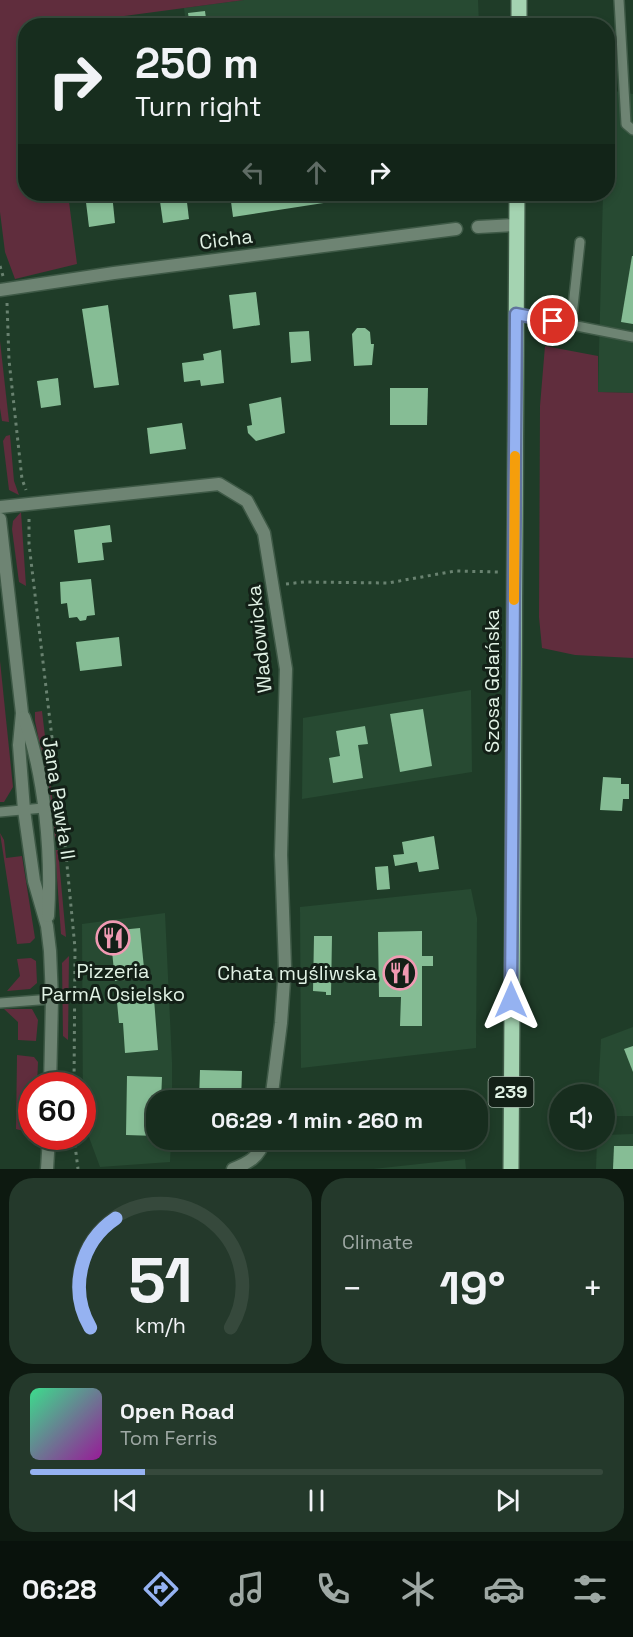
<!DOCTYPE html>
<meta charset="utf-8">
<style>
body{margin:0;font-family:"Space Grotesk",sans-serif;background:#24392b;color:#f1f3f6;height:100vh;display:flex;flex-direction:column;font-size:22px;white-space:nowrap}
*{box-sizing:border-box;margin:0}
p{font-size:20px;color:#9ea8a4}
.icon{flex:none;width:33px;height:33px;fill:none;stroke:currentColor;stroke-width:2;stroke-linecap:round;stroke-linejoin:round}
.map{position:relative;height:1169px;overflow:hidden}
.drawer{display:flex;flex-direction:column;gap:9px;padding:9px;background:#0d1910;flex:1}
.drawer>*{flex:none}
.guide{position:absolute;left:18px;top:18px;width:597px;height:183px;border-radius:24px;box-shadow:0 3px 9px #0003,0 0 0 2px #36493c;background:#172d1e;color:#f1f3f6;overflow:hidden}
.fabs{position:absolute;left:549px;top:1084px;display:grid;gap:12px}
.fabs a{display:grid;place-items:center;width:66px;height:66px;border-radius:50%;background:#172d1e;box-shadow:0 3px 9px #0003,0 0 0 2px #36493c;font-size:30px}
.speed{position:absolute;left:18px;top:1072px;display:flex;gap:12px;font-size:30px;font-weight:700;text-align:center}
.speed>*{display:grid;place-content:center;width:78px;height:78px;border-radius:50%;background:#172d1e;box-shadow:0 3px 9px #0003,0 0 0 2px #36493c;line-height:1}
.speed .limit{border:9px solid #d22;background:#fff;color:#111}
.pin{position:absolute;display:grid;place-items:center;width:51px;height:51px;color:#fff;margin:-26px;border:3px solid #fff;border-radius:50%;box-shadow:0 2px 6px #0007}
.me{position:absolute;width:66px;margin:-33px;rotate:0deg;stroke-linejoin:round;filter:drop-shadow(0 0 4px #0008)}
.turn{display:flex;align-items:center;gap:21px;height:126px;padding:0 18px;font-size:27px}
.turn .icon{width:78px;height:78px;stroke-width:2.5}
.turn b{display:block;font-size:42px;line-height:51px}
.lanes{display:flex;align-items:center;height:57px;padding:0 18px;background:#0003;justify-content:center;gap:30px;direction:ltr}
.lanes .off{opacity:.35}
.big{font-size:45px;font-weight:700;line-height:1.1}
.drawer .card{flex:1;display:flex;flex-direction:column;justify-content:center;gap:9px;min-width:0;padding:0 21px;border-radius:24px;background:#24392b}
.drawer .dial{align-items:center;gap:0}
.dial svg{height:156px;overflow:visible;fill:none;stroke:#36493c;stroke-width:7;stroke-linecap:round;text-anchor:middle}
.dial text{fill:#f1f3f6;stroke:none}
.song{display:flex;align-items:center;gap:18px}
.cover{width:72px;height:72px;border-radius:9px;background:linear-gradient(135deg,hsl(150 70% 55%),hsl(300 70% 35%))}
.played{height:6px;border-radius:3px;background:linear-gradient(90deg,#95b2f1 20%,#36493c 20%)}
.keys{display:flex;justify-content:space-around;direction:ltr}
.heat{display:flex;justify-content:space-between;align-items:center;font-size:33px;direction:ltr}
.drawer .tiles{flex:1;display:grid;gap:9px;grid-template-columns:1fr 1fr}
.card:last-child{grid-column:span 2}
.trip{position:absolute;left:146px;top:1090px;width:342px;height:60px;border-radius:24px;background:#172d1e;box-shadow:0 3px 9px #0003,0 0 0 2px #36493c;font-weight:700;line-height:60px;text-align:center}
.dock{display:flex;height:96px;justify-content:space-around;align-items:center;background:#09120c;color:#9ea8a4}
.dock .icon{width:42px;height:42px}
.dock .selected{color:#95b2f1}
.dock b{font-size:27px;color:#f1f3f6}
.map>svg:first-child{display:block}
.built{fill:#274a32}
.green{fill:#602d3d}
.building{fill:#86bd95}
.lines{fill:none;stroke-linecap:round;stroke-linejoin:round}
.lane-casing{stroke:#3e5946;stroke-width:12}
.street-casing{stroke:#3e5946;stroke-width:15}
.primary-casing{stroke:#3e5946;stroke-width:18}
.path{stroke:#698270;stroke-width:3;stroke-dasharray:3 4.5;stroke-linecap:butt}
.lane{stroke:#6e8473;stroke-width:9}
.street{stroke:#6e8473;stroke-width:12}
.primary{stroke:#a4d3b1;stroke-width:15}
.route-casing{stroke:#61749d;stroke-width:15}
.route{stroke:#95b2f1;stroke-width:10}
.slow{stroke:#f59e0b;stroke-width:10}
.labels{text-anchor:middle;stroke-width:6;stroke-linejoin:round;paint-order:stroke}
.shield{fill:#132017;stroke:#a3b3a7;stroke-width:1.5}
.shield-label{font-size:18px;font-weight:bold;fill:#e1f2e5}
.street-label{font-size:20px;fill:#e1f2e5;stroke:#132017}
.poi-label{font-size:20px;fill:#e1f2e5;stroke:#132017}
</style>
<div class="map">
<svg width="633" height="1169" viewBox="0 0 633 1169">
<rect width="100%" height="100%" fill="#1f3c28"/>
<g class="built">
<path d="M244,0H478L479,25H186L184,8Z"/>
<path d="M608,90L633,94V393L598,392L603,194H608Z"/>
<path d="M471,690L472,772L302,799L303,718Z"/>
<path d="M471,889L477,918L476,1048L301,1068L300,907Z"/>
<path d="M165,913L172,1062V1101H156V1140H171L170,1162L100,1167L83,1121L82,924Z"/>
<path d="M633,1027V1116H605L604,1095H598L601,1039Z"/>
<path d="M633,1134V1169H596L597,1140H604L605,1135Z"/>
<path d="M465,1159L466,1169H373Z"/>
</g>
<g class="green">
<path d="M0,0H244L57,25L26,26V194H68L77,264L15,279L5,252L0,212Z"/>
<path d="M0,341L9,422L2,421L0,408Z"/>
<path d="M545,346L598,356V392L633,393V658L575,655L542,648L539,617L540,406Z"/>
<path d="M10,435L14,481L19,495L9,490L3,441L6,436Z"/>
<path d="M21,512L26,586L19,582L12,529L13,521Z"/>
<path d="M0,661L13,787L4,802H0Z"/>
<path d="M42,711L57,838H53L46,775L35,721V712Z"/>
<path d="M0,833L4,840L6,858L22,856L35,938L30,943L17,944Z"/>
<path d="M55,850H58L66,937L61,934Z"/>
<path d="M69,956L68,1040L63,1036L62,963Z"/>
<path d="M31,958L36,961L37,983L30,989L7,991L20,976L17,959Z"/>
<path d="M4,1009H32L38,1020L36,1041L18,1040V1022Z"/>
<path d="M17,1055L34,1057L38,1062L37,1086H32L31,1128L27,1132L16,1129Z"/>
</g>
<g class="building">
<path d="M205,11L207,26H190L188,13Z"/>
<path d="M85,194H112L115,223L89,227Z"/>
<path d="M159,194H186L189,219L163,223Z"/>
<path d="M230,194H328L330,202L233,217Z"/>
<path d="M632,256H633V324L621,322Z"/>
<path d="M256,292L260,325L233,329L229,295Z"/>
<path d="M108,305L119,385L94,388L82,309Z"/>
<path d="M357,328H365L370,332L371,344H374L372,365L354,366L352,334Z"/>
<path d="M309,331L311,361L291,363L289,332Z"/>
<path d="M221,350L224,383L201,386L200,380L184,382L182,363L204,360L203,354Z"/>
<path d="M58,378L61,405L41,408L37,381Z"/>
<path d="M390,388H428L427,425H390Z"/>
<path d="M281,397L285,433L256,441L248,433L247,426L252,425L249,404Z"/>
<path d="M182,423L186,449L150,454L147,428Z"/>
<path d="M110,525L112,542L102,543L104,560L78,563L74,530Z"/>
<path d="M91,579L95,615L87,616L86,620L80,621L77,617L69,618L67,603L61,604L60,582Z"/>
<path d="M119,637L122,666L80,671L76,642Z"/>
<path d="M423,709L432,766L400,772L390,714Z"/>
<path d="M365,726L368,744L358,745L363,778L333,783L329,758L340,756L336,731Z"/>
<path d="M603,777L621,778V784H629V799H623L622,811L600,810Z"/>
<path d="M434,836L439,869L419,872L417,862L395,866L393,855L404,854L402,842Z"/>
<path d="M388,866L390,889L377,890L375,867Z"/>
<path d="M140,928L145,978L115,981L110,931Z"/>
<path d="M422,931V956H433V966H422V1026H400L401,997H379L378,932Z"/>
<path d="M314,936H332L331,995H326V992L313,991Z"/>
<path d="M154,999L158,1050L125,1053L123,1023H119L117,1002Z"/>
<path d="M633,1046V1072L624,1049Z"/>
<path d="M200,1070L242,1071L241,1101H199Z"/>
<path d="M127,1076L162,1077L161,1101H156V1136L126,1135Z"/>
<path d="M614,1146H633V1169H613Z"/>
</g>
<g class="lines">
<g class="lane-casing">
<g id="lane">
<path d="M619,0L626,124L633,130"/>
<path d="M516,314L633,337"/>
<path d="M571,325L580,242"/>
<path d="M0,812L43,808"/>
<path d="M0,1003L52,999"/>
</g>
</g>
<g class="street-casing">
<g id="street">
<path d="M478,227L516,225"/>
<path d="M0,290L114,273L456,229"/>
<path d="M0,507L219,484L247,501L264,533L286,669L281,855L285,967L281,1023L271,1101"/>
<path d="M0,519L22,713L19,745L24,810L34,881L47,926L50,951L52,999L50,1086"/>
<path d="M24,717C45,777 52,854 48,916"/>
<path d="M47,1169L49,1137"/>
<path d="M233,1169C248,1163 260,1157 264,1140"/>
</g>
</g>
<g class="primary-casing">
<g id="primary">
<path d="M519,26V0"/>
<path d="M511,1169L517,194"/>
</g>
</g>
<g class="path">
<path d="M0,266L3,276"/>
<path d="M7,303L9,360L22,479L26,490"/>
<path d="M29,519V544L57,780"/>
<path d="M286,584L304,582L388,583L455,571L500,572"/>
<path d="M65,844L75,948L74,1086"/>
<path d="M74,1137L78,1169"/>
</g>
<use href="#lane" class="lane"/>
<use href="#street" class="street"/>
<use href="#primary" class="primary"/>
</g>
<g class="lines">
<g class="route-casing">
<path id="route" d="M511,1000L516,314L553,321"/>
</g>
<use href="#route" class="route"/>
<path class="slow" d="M514,600L515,456"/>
</g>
<defs>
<g id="restaurant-ring" transform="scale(1.725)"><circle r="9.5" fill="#132017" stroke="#f19ab3" stroke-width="1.5"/><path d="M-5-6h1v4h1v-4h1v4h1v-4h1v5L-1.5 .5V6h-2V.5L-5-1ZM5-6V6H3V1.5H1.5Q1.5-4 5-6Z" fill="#f19ab3"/></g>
</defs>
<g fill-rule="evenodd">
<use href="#restaurant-ring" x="113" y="938"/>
<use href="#restaurant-ring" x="400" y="973"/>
</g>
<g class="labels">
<rect class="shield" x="488.5" y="1077" width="45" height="30" rx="4.5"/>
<g class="shield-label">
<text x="511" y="1098">239</text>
</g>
<g class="street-label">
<text transform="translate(226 239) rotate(-7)" y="7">Cicha</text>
<text transform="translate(259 639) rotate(-96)" y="7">Wadowicka</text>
<text transform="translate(492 681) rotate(-90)" y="7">Szosa Gdańska</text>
<text transform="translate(59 798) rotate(81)" y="7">Jana Pawła II</text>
</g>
<g class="poi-label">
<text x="113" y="978">Pizzeria<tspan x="113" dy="23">ParmA Osielsko</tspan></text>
<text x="377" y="980" text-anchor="end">Chata myśliwska</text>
</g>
</g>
</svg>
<div class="fabs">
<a><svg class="icon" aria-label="sound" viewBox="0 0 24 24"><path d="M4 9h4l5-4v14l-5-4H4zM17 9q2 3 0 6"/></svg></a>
</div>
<div class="speed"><div class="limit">60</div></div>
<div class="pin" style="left:553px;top:321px;background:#d93025"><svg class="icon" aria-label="arrive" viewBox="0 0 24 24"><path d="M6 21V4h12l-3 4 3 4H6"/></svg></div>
<svg class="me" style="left:511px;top:1000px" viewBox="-20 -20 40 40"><path d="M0-17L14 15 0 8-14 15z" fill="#95b2f1" stroke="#fff" stroke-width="4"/></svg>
<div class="trip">06:29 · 1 min · 260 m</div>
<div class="guide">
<div class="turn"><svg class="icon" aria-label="right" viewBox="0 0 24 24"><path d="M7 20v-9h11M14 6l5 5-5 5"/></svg><div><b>250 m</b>Turn right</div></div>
<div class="lanes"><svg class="icon off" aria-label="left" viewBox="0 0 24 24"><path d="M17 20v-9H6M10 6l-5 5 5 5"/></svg><svg class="icon off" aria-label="ahead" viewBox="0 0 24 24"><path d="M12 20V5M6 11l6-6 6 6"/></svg><svg class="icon" aria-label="right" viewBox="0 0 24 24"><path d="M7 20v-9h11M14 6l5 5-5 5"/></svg></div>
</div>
</div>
<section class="drawer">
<div class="tiles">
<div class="card dial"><svg viewBox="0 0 100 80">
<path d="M14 69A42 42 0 1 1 86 69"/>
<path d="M14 69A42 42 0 0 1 27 13" stroke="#95b2f1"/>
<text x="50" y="56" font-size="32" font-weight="700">51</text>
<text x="50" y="72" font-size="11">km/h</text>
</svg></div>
<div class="card"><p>Climate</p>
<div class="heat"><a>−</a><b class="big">19°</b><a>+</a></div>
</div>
<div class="card">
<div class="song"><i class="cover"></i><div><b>Open Road</b><p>Tom Ferris</p></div></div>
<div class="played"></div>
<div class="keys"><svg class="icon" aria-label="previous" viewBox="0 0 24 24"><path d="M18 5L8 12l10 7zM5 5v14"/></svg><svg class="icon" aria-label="pause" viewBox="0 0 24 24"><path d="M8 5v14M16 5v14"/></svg><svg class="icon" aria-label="next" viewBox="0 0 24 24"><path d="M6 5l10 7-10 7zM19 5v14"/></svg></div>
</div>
</div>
</section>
<nav class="dock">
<b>06:28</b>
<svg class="icon selected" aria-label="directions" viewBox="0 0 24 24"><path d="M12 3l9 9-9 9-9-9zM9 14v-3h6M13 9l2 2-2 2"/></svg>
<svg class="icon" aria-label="music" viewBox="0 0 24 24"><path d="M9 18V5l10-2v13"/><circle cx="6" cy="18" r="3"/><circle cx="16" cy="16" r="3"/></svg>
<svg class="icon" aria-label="phone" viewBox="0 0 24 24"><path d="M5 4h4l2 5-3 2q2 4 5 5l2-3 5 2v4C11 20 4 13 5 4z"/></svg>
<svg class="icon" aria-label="climate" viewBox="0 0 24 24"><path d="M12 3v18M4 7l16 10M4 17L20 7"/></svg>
<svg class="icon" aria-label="car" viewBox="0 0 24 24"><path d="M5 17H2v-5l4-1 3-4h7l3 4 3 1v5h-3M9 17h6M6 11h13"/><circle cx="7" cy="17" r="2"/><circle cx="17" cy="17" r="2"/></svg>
<svg class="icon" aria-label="filters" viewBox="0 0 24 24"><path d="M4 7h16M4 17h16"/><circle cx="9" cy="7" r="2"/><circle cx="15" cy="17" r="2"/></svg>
</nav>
